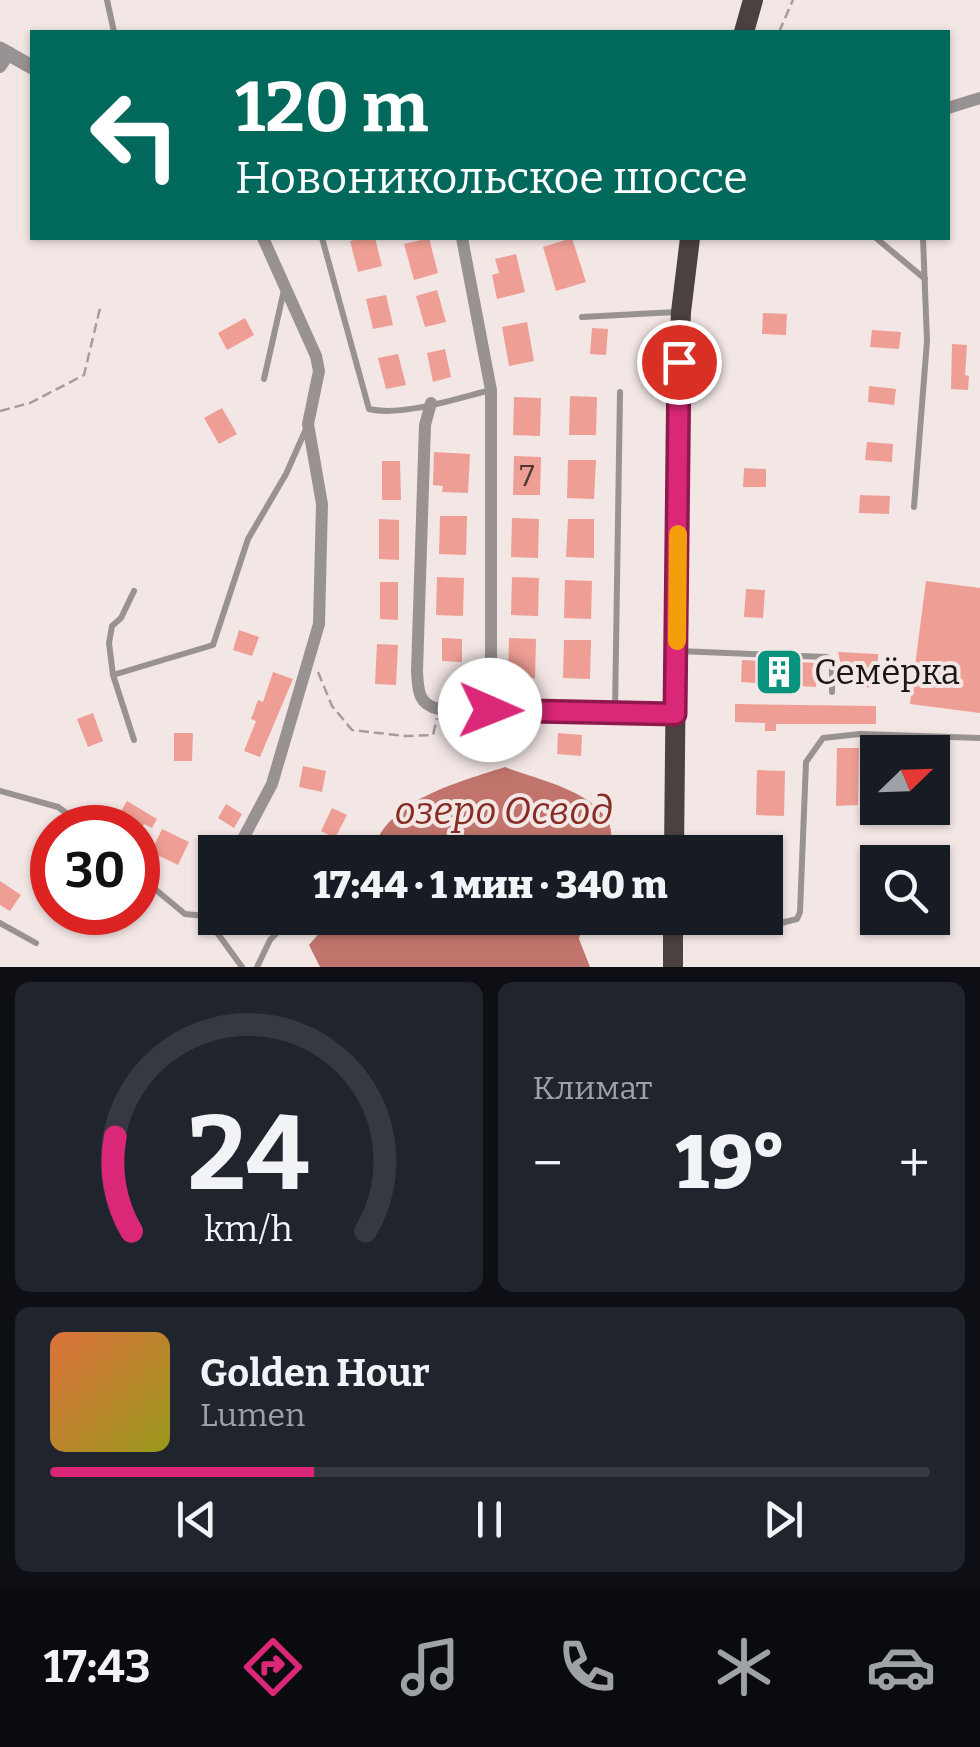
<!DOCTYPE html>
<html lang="ru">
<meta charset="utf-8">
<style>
body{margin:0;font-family:Bitter,serif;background:#20242c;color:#f1f3f6;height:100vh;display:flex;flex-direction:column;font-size:38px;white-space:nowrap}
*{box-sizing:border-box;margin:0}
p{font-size:32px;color:#9ea1a6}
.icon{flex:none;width:55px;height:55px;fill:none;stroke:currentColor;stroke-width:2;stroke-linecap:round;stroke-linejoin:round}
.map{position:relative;height:967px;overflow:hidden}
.sheet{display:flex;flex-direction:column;gap:15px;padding:15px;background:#0d0f14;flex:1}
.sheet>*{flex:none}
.guide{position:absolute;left:30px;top:30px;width:920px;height:210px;border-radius:0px;box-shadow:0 2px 8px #0004;background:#00695c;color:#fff;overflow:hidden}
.needle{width:65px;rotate:67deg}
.tools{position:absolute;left:860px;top:735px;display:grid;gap:20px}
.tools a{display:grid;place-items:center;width:90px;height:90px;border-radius:0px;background:#171b24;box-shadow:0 2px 8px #0004;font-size:50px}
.speed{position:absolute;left:30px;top:805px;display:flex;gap:20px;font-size:50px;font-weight:700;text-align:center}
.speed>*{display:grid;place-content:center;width:130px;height:130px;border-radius:50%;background:#171b24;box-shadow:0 2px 8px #0004;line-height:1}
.speed .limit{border:15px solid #d22;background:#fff;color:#111}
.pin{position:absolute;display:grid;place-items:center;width:85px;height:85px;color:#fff;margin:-42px;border:5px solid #fff;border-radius:50%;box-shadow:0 2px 10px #0007}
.me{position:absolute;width:110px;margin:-55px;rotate:91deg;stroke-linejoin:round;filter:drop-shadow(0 0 8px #0008)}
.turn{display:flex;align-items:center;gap:35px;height:210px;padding:0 40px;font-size:45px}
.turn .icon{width:130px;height:130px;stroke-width:2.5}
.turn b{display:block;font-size:70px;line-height:85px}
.big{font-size:75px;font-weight:800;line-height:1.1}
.sheet .card{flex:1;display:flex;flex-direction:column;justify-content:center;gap:15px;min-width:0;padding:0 35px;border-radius:15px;background:#20242c}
.sheet .dial{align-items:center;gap:0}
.dial svg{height:260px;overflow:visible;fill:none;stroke:#363941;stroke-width:7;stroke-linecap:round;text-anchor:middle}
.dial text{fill:#f1f3f6;stroke:none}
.song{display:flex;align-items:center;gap:30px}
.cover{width:120px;height:120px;border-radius:15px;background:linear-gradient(135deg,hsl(20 70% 55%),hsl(60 70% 35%))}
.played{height:10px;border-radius:5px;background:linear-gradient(90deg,#db2777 30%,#363941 30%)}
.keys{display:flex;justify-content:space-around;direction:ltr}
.heat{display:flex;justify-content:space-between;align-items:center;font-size:55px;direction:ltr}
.sheet .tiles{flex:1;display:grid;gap:15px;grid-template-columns:1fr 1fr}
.card:last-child{grid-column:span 2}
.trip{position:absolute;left:198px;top:835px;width:585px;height:100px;border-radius:0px;background:#171b24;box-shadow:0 2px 8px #0004;font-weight:800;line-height:100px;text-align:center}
.tabs{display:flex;height:160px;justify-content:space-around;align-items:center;background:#090b0e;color:#9ea1a6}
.tabs .icon{width:70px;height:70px}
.tabs .current{color:#db2777}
.tabs b{font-size:45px;color:#f1f3f6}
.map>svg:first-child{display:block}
.water{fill:#c0746b}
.building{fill:#ee9e94}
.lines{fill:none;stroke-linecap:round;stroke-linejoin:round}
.path{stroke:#a59c9b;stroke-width:2.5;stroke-dasharray:10 5;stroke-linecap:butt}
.service{stroke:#989392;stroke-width:6}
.minor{stroke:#989392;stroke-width:12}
.tertiary{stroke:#989392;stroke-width:15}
.trunk{stroke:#4a4140;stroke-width:20}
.route-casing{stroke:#8e194d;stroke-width:25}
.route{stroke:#db2777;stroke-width:18}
.slow{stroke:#f59e0b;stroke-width:18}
.labels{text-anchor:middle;stroke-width:8;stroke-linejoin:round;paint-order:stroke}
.number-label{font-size:30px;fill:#503936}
.poi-label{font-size:35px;fill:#1b1717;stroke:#f3e7e5;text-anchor:start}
.water-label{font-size:38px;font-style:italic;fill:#882d26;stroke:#f3e7e5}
</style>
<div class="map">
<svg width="980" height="967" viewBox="0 0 980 967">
<rect width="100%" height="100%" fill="#f3e7e5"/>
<g class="water">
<path d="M505,767C538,780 589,789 608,821C613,831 611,843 610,852H373C385,800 460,782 505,767Z"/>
<path d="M332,918H583L579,939L590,967H320L309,945Z"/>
</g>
<g class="building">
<path d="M363,238H375L382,266L358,272L350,241Z"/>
<path d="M429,238L438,273L414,280L404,244Z"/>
<path d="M572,238L586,282L556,291L543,247Z"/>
<path d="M516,254L525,292L497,299L492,275L499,273L495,259Z"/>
<path d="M437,290L446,322L425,327L416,296Z"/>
<path d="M386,295L393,325L373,329L366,299Z"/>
<path d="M763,313L787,314L786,335L762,334Z"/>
<path d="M245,318L254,335L227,350L218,333Z"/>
<path d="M527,322L534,361L509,366L502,327Z"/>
<path d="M592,328L608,329L606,355L590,354Z"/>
<path d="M872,330L901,332L899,349L870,347Z"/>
<path d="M952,344L967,345L965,375L969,376L968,390L951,389Z"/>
<path d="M445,349L451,377L433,382L427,353Z"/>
<path d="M398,354L406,385L386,389L378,358Z"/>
<path d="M869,386L896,389L894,405L868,402Z"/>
<path d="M570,396L597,397L596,435H569Z"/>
<path d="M514,397L541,398L540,436L513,435Z"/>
<path d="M222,408L237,434L219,444L204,418Z"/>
<path d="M867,442L893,444L892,462L865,460Z"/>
<path d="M434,452L470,454L468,493L442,492L443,486L433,485Z"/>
<path d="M514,456L541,457L540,495H513Z"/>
<path d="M568,460H596L594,499L567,498Z"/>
<path d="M382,461H400L401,500H382Z"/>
<path d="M744,468L766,469V487H743Z"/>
<path d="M860,495L890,496L889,514L859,513Z"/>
<path d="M440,516H467L466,555L439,554Z"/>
<path d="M512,518L539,519L538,558L511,557Z"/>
<path d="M379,519L399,520V560L379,559Z"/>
<path d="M568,519H594V558L566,557Z"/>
<path d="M437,577L464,578L463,616L436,615Z"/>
<path d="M512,577L539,578L538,616L511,615Z"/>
<path d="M565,580L592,581L591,619L564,618Z"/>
<path d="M926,581L980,588V713L910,704Z"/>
<path d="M380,582H398V620L380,619Z"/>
<path d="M746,589L765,590L763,618L744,617Z"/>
<path d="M239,630L259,637L252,656L233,650Z"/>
<path d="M442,638L462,639V662L442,661Z"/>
<path d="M509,638L536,639L535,678L508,677Z"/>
<path d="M564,640H591L590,679L563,678Z"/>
<path d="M377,644L398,645L396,685L375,684Z"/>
<path d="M838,652L878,654L877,688L861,687L862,670L842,669Z"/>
<path d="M742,660L817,663L816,687L741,682Z"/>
<path d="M273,672L293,679L260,757L244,751L256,721L251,719L258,700L263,702Z"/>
<path d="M735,704L876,706V724H776V731H765V723L735,722Z"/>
<path d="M93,713L103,741L88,747L77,719Z"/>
<path d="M174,733H193L192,761H174Z"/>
<path d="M558,733L582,735L581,756L557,754Z"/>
<path d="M837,748H859L858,805L836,806Z"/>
<path d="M303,766L326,771L322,792L299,787Z"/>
<path d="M757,770L785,771L784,816L756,815Z"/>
<path d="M127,801L157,819L152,828L144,824L142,828L119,815Z"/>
<path d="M226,804L242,814L234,828L218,818Z"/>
<path d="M332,808L347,815L335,838L321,831Z"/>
<path d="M162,829L189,842L178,865L151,852Z"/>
<path d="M0,881L21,895L10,911L0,905Z"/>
</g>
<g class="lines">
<g class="path">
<path d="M779,32L793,0"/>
<path d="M0,411L30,403L84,375L101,304"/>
<path d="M318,672L332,706L352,730L405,736L433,735L437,718"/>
</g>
<g class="service">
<path d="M107,0L114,32"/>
<path d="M322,238L369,409C401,417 458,398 491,390"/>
<path d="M876,238L925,279"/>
<path d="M582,317L676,312"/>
<path d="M264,379L284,290"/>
<path d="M914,507L927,341L923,238"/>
<path d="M134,591L121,618L112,626L109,643L113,675L134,740"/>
<path d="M678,651L827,657L832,661V692"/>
<path d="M113,675L213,645L248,539L286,474L306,429"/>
<path d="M615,712L620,392"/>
<path d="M0,791L58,807L87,828"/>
<path d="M330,852L333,846"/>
<path d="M138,875L185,914L205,916L242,967"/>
<path d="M675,919L781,923L797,919L800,912L806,762L823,738L860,734L980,738"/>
<path d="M0,923L36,943"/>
<path d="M257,967L270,940L291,918"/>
</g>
<g class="minor">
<path d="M0,67L10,53"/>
<path d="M948,108L980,98"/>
<path d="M462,238L491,390V710"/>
<path d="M431,403L425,425L417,671C418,690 418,705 439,709L675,713"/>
<path d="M236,852L272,784L319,624L322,504L308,424L319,371L316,356L263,238"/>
<path d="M205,916L215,895"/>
</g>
<path class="tertiary" d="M0,49L32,67"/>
<g class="trunk">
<path d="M744,32L753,0"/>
<path d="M674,852L679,362L681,312L690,238"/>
<path d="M673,967V918"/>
</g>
</g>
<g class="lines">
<g class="route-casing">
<path id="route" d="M490,710L675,714L679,362"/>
</g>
<use href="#route" class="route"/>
<path class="slow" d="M677,641L678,534"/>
</g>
<defs>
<g id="building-square" transform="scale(2.5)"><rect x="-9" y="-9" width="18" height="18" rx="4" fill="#08937e" stroke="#f3e7e5"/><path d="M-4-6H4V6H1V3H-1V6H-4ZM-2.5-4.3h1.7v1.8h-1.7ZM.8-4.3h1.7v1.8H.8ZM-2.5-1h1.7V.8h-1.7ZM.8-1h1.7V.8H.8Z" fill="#fff"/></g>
</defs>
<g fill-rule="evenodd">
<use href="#building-square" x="779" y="672"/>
</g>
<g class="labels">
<g class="number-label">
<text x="527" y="486">7</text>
</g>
<g class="poi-label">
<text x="814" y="684">Семёрка</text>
</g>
<g class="water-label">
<text x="504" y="824">озеро Освод</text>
</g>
</g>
</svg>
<div class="tools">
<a><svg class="needle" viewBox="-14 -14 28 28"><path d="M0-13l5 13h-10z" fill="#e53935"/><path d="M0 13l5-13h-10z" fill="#9ea1a6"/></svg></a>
<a><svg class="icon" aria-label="search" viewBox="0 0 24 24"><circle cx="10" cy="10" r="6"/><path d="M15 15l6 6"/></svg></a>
</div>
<div class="speed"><div class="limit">30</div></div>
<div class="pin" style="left:679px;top:362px;background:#d93025"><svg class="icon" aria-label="arrive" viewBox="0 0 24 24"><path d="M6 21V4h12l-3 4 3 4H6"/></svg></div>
<svg class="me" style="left:490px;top:710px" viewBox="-20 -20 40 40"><circle r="19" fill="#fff"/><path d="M0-13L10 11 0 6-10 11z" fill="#db2777"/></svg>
<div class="trip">17:44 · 1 мин · 340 m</div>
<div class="guide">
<div class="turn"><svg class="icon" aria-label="left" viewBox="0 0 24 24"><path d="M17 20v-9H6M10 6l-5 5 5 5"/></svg><div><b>120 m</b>Новоникольское шоссе</div></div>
</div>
</div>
<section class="sheet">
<div class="tiles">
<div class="card dial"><svg viewBox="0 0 100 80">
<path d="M14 69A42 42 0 1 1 86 69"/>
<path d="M14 69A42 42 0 0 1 9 40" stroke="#db2777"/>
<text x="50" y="56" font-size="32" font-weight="700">24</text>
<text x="50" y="72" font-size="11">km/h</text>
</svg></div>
<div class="card"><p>Климат</p>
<div class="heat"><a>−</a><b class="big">19°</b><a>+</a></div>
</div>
<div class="card">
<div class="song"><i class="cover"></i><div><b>Golden Hour</b><p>Lumen</p></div></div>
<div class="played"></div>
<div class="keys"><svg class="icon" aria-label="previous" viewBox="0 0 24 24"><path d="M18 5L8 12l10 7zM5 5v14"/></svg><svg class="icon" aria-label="pause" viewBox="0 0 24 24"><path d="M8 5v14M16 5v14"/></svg><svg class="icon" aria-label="next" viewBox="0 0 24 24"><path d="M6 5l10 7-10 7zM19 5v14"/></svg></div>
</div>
</div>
</section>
<nav class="tabs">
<b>17:43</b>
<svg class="icon current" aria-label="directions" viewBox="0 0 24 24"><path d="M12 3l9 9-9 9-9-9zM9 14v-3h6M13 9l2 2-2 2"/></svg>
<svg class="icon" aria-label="music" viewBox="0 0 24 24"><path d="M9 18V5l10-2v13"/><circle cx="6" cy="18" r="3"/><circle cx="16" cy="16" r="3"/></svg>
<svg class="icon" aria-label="phone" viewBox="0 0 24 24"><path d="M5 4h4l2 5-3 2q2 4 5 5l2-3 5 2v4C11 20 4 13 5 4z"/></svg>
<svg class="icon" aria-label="climate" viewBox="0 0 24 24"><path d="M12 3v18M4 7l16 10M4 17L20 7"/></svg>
<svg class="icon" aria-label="car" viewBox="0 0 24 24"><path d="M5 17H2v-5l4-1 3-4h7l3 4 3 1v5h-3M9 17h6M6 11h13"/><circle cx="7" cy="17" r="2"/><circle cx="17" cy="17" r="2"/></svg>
</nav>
